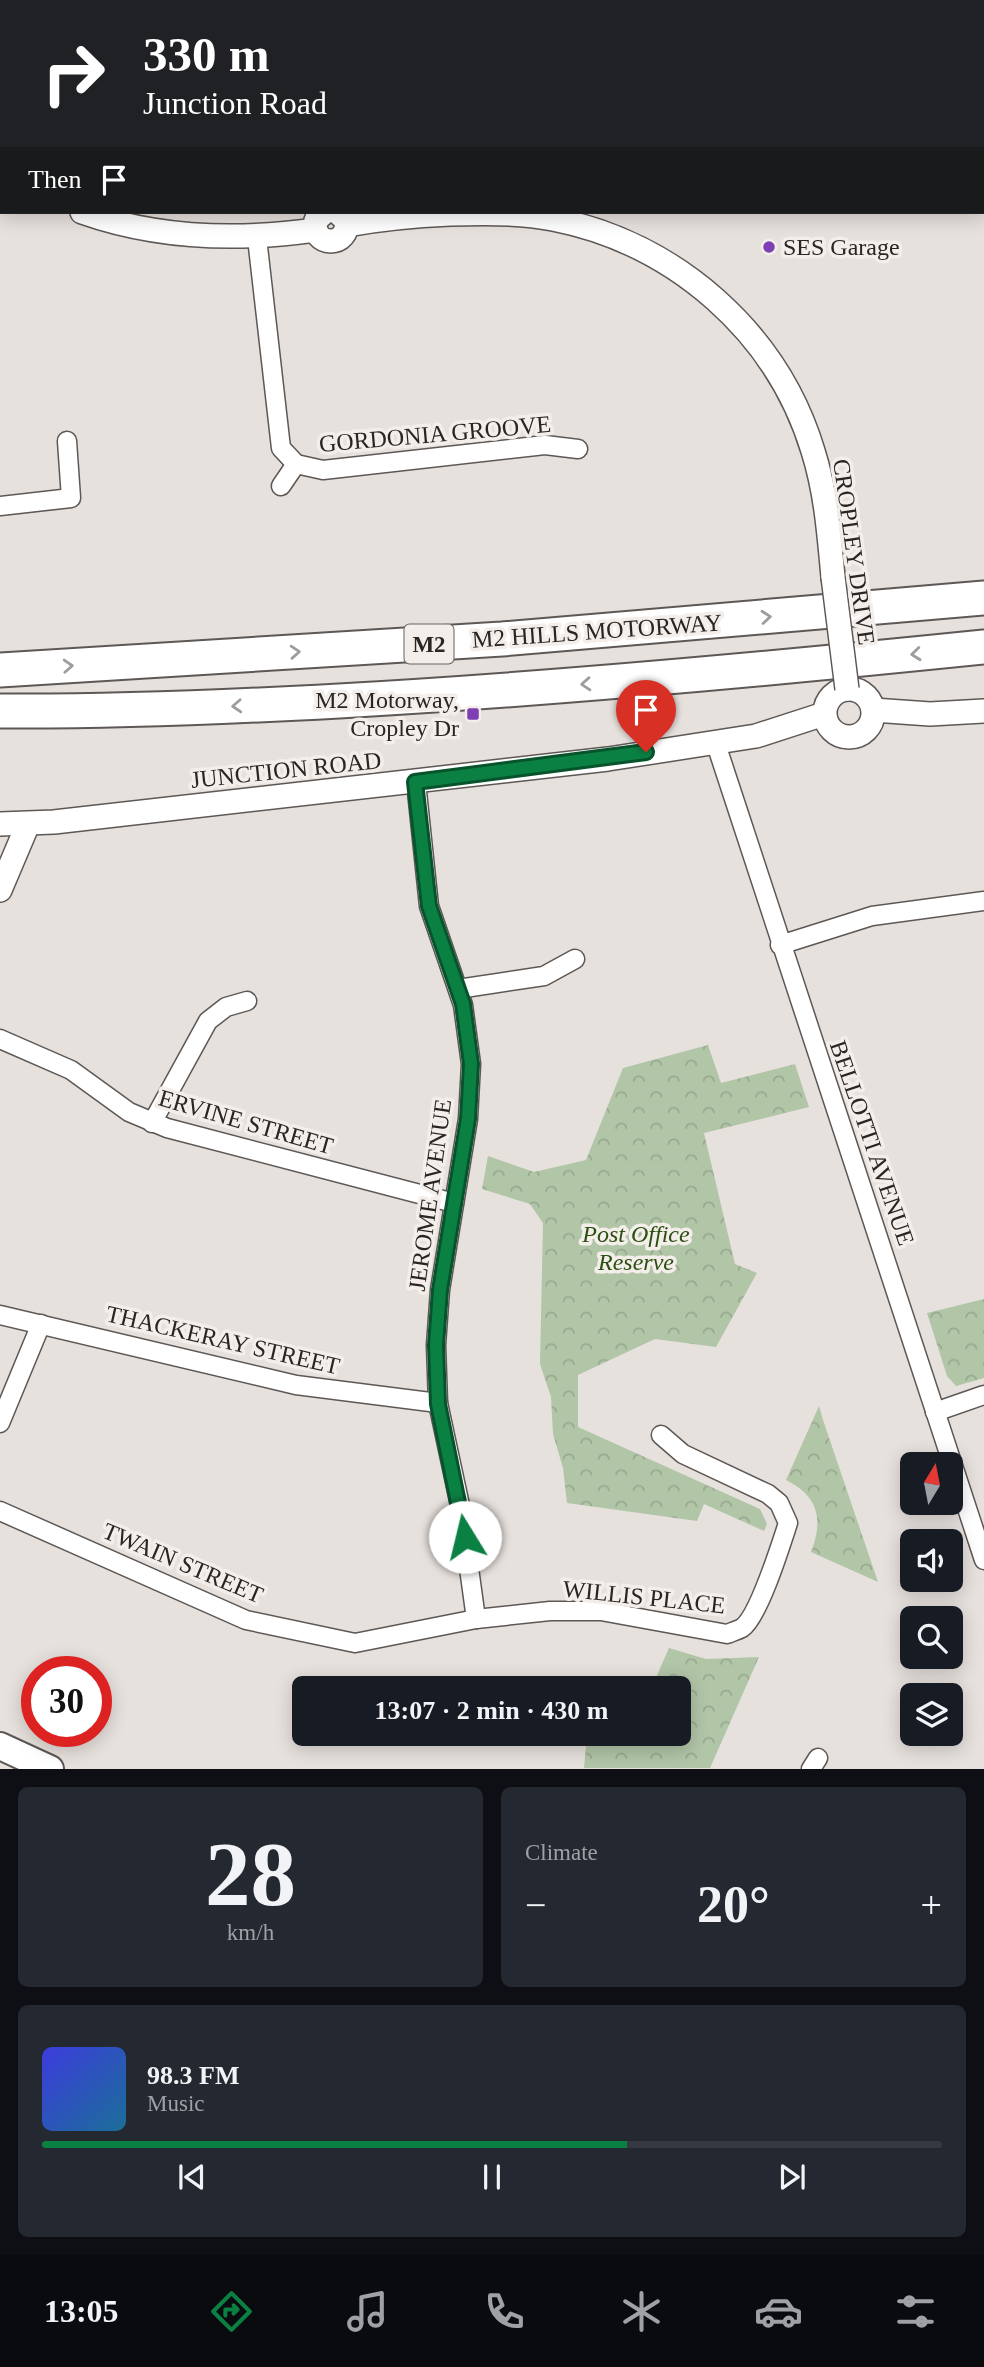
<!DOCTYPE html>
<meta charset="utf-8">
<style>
body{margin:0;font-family:"Times New Roman",serif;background:#242831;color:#f1f3f6;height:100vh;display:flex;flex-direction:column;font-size:26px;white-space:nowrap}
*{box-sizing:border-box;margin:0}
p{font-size:23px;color:#9ea1a6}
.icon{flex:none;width:38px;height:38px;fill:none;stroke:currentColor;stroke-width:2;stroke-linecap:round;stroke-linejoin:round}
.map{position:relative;height:1769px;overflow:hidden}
.side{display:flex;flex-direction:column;gap:18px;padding:18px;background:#0d0f14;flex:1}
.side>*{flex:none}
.guide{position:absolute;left:0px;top:0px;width:985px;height:214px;box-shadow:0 4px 18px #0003;background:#202124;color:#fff;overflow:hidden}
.needle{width:46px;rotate:10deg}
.buttons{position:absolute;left:900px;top:1452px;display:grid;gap:14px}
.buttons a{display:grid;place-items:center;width:63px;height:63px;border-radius:10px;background:#171b24;box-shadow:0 4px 18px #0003;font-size:35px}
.speed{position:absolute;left:21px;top:1656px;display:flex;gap:14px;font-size:35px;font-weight:700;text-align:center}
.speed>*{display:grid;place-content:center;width:91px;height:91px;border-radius:50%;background:#171b24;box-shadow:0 4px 18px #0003;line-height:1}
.speed .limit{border:10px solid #d22;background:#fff;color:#111}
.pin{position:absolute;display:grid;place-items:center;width:60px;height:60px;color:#fff;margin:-72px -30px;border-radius:50% 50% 50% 0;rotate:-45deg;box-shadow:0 0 7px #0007}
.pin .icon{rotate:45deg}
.me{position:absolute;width:77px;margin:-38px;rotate:351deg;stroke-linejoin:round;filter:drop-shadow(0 0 5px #0008)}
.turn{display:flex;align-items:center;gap:24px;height:147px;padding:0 28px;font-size:32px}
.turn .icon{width:91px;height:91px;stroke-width:2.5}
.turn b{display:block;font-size:49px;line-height:60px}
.then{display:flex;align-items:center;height:66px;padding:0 28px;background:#0003;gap:14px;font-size:26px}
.big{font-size:52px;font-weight:600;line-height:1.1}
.side .card{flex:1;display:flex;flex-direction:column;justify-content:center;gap:10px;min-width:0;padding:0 24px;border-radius:10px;background:#242831}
.side .dial{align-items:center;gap:0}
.dial b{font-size:91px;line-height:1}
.song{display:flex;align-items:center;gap:21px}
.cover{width:84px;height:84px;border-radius:10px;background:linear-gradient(135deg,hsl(240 70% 55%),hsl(200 70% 35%))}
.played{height:7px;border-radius:4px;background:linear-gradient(90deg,#0b8043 65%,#363941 65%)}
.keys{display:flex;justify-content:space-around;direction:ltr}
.heat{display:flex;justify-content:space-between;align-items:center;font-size:38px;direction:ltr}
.side .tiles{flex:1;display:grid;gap:18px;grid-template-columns:1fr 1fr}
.card:last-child{grid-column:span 2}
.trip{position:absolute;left:292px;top:1676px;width:399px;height:70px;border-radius:10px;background:#171b24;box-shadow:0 4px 18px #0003;font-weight:600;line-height:70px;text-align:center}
.dock{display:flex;height:112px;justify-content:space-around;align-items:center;background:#090b0e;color:#9ea1a6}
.dock .icon{width:49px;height:49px}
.dock .selected{color:#0b8043}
.dock b{font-size:32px;color:#f1f3f6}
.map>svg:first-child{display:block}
.forest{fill:url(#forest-crowns)}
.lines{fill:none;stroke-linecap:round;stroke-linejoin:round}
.minor-casing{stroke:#5d5855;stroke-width:21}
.tertiary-casing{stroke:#5d5855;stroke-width:26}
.secondary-casing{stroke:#5d5855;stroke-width:30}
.motorway-casing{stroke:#5d5855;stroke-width:37}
.minor{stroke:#fff;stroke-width:18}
.tertiary{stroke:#fff;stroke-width:23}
.secondary{stroke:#fff;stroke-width:26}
.motorway{stroke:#fff;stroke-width:33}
.tertiary-bridge-casing{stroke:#5d5855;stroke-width:26;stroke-linecap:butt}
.tertiary-bridge{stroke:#fff;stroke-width:23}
.oneway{stroke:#9e9d9c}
.route-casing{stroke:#07532c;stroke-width:18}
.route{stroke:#0b8043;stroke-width:12}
.poi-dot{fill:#7e3fb4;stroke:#f4eeea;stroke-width:2.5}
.labels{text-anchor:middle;stroke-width:7;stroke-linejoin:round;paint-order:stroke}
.shield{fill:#f4eeea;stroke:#65625f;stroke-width:2}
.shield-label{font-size:23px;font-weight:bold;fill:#282624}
.poi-label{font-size:24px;fill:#282624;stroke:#f4eeea;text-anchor:start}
.street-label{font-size:24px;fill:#282624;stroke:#f4eeea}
.park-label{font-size:24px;font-style:italic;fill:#2a4f10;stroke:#f4eeea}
</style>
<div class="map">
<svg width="984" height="1769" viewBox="0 0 984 1769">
<defs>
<pattern id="forest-crowns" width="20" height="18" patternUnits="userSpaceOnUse" patternTransform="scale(1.75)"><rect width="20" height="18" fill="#b1c5a7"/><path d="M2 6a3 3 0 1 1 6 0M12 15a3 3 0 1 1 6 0" fill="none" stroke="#98a990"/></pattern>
</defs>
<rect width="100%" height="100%" fill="#e7e1dd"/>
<g class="forest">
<path d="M708,1045L721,1083L795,1064L809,1107L704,1133L735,1264L757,1273L716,1347L655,1339L578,1375V1427L760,1509L767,1524L764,1531L704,1504L697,1521L567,1503L563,1468L553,1434L551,1397L540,1364L543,1223L530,1204L482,1189L488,1156L534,1172L586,1160L623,1068Z"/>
<path d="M984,1299V1378L956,1386L947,1376L927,1313Z"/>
<path d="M819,1406L823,1420L878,1582L811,1552C824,1519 818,1496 786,1480Z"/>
<path d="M669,1648L706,1659L759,1657L710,1768H584L587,1734H679V1689H651Z"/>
</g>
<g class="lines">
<g class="minor-casing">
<g id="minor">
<path d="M257,238L281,448L296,464L323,470L545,445L578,449"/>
<path d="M281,486L296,464"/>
<path d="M0,506L71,498L67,441"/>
<path d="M715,741L984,1560"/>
<path d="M416,782L429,906L463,1005L471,1064L468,1119L440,1290L436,1345L438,1403L461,1510L476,1619"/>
<path d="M780,945L872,916L984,901"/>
<path d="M458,989L544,976L575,959"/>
<path d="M0,1039L71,1070L129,1112L167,1128L454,1203"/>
<path d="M152,1123L208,1021L226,1007L247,1001"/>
<path d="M0,1315L296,1385L438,1403"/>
<path d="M935,1412L984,1395"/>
<path d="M0,1423L41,1324"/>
<path d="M0,1511L246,1620L355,1643L476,1619L550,1611H601L727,1634C732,1632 738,1630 742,1628C759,1616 781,1544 788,1523L779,1503L768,1494L683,1454L661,1435"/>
<path d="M811,1769L818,1758"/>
</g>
</g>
<g class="tertiary-casing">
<g id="tertiary">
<path d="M400,2L402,0"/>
<path d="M0,174L2,175"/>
<path d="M82,212C158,239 236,241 315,230"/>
<path d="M325,212L316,220C310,248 351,248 346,220L337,212"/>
<path d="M347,225C403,215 498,208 553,219C675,243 777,332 813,451C826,492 829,534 833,577"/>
<circle cx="849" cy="713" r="24"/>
<path d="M873,710L930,714L984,711"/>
<path d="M0,824L54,822L608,759L756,736L824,714"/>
<path d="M0,890L28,824"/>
</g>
</g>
<g class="secondary-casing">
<path id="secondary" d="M0,1746L50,1769"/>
</g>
<g class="motorway-casing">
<g id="motorway">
<path d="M0,670L502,639L984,598"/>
<path d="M0,711C113,712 226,707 339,701C555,689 769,669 984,647"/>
</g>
</g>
<use href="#minor" class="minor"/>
<use href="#tertiary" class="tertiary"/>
<use href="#secondary" class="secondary"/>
<use href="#motorway" class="motorway"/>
<g class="tertiary-bridge-casing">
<path id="tertiary-bridge" d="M833,577L847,689"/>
</g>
<use href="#tertiary-bridge" class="tertiary-bridge"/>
</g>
<defs><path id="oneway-chevron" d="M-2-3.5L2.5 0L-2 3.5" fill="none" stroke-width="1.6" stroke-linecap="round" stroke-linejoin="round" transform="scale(1.75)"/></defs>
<g class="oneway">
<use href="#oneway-chevron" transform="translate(766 617) rotate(-5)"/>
<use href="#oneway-chevron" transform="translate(295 652) rotate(-4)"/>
<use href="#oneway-chevron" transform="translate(916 654) rotate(174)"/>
<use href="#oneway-chevron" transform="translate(68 666) rotate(-3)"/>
<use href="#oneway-chevron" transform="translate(586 684) rotate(176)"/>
<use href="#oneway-chevron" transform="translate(237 706) rotate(177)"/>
</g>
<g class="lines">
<g class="route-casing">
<path id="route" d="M465,1537L438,1404L436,1345L440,1290L468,1119L471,1064L463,1004L429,906L415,782L646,752"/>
</g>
<use href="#route" class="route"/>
</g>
<g class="poi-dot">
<circle cx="769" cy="247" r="7"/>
<rect x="466" y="707" width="14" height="14" rx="3.5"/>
</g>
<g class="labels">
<rect class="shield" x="404.5" y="624.5" width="49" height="39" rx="5"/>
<g class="shield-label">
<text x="429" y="652">M2</text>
</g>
<g class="poi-label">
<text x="783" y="255">SES Garage</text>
<text x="459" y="708" text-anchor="end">M2 Motorway,<tspan x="459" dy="28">Cropley Dr</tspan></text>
</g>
<g class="street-label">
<text transform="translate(435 434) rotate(-5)" y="8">GORDONIA GROOVE</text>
<text transform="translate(854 552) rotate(82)" y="8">CROPLEY DRIVE</text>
<text transform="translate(597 631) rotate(-4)" y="8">M2 HILLS MOTORWAY</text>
<text transform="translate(286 770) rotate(-6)" y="8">JUNCTION ROAD</text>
<text transform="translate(246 1122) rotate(16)" y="8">ERVINE STREET</text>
<text transform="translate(872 1143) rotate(71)" y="8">BELLOTTI AVENUE</text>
<text transform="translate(430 1195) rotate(-82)" y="8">JEROME AVENUE</text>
<text transform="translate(223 1340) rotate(13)" y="8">THACKERAY STREET</text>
<text transform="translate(183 1563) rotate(23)" y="8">TWAIN STREET</text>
<text transform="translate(644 1597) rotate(6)" y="8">WILLIS PLACE</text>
</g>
<g class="park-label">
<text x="636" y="1242">Post Office<tspan x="636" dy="28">Reserve</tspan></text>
</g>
</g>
</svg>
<div class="buttons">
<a><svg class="needle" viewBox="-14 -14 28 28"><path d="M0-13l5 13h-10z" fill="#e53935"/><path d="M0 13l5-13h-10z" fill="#9ea1a6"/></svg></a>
<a><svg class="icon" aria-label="sound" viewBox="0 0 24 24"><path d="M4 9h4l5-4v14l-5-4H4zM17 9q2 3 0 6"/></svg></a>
<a><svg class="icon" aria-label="search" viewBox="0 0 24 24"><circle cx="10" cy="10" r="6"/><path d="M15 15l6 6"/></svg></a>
<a><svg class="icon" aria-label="layers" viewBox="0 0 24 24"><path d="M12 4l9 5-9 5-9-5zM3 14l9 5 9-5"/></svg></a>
</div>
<div class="speed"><div class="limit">30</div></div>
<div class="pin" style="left:646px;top:752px;background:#d93025"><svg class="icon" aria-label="arrive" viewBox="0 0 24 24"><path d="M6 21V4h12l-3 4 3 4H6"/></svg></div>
<svg class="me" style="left:465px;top:1537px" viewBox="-20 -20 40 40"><circle r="19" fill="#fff"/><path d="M0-13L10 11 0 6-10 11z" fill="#0b8043"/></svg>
<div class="trip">13:07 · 2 min · 430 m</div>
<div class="guide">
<div class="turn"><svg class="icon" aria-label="right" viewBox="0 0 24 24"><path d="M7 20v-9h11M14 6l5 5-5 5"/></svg><div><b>330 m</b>Junction Road</div></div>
<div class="then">Then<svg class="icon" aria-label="arrive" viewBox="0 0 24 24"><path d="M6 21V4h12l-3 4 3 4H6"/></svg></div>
</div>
</div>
<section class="side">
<div class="tiles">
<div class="card dial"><b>28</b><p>km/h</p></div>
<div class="card"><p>Climate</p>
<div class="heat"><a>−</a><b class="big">20°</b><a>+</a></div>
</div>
<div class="card">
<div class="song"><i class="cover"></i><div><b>98.3 FM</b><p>Music</p></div></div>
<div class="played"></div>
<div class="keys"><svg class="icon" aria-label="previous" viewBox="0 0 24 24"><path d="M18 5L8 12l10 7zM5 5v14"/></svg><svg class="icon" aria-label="pause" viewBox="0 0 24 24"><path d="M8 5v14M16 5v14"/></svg><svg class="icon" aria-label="next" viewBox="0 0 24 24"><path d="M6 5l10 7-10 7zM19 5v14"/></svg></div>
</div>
</div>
</section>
<nav class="dock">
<b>13:05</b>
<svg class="icon selected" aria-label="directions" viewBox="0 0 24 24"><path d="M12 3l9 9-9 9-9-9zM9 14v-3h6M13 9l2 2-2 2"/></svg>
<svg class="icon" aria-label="music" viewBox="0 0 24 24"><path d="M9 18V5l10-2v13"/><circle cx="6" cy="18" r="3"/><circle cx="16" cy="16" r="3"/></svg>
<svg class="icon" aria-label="phone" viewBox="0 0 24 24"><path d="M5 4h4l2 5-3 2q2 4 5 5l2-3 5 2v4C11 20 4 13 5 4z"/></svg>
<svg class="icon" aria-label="climate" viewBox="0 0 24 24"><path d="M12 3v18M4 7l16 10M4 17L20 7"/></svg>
<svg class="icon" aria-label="car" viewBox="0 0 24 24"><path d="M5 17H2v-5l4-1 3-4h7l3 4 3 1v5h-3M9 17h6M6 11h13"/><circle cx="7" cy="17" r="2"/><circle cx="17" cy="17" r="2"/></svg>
<svg class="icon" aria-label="filters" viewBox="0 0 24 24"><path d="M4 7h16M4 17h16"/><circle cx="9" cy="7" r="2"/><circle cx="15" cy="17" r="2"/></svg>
</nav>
